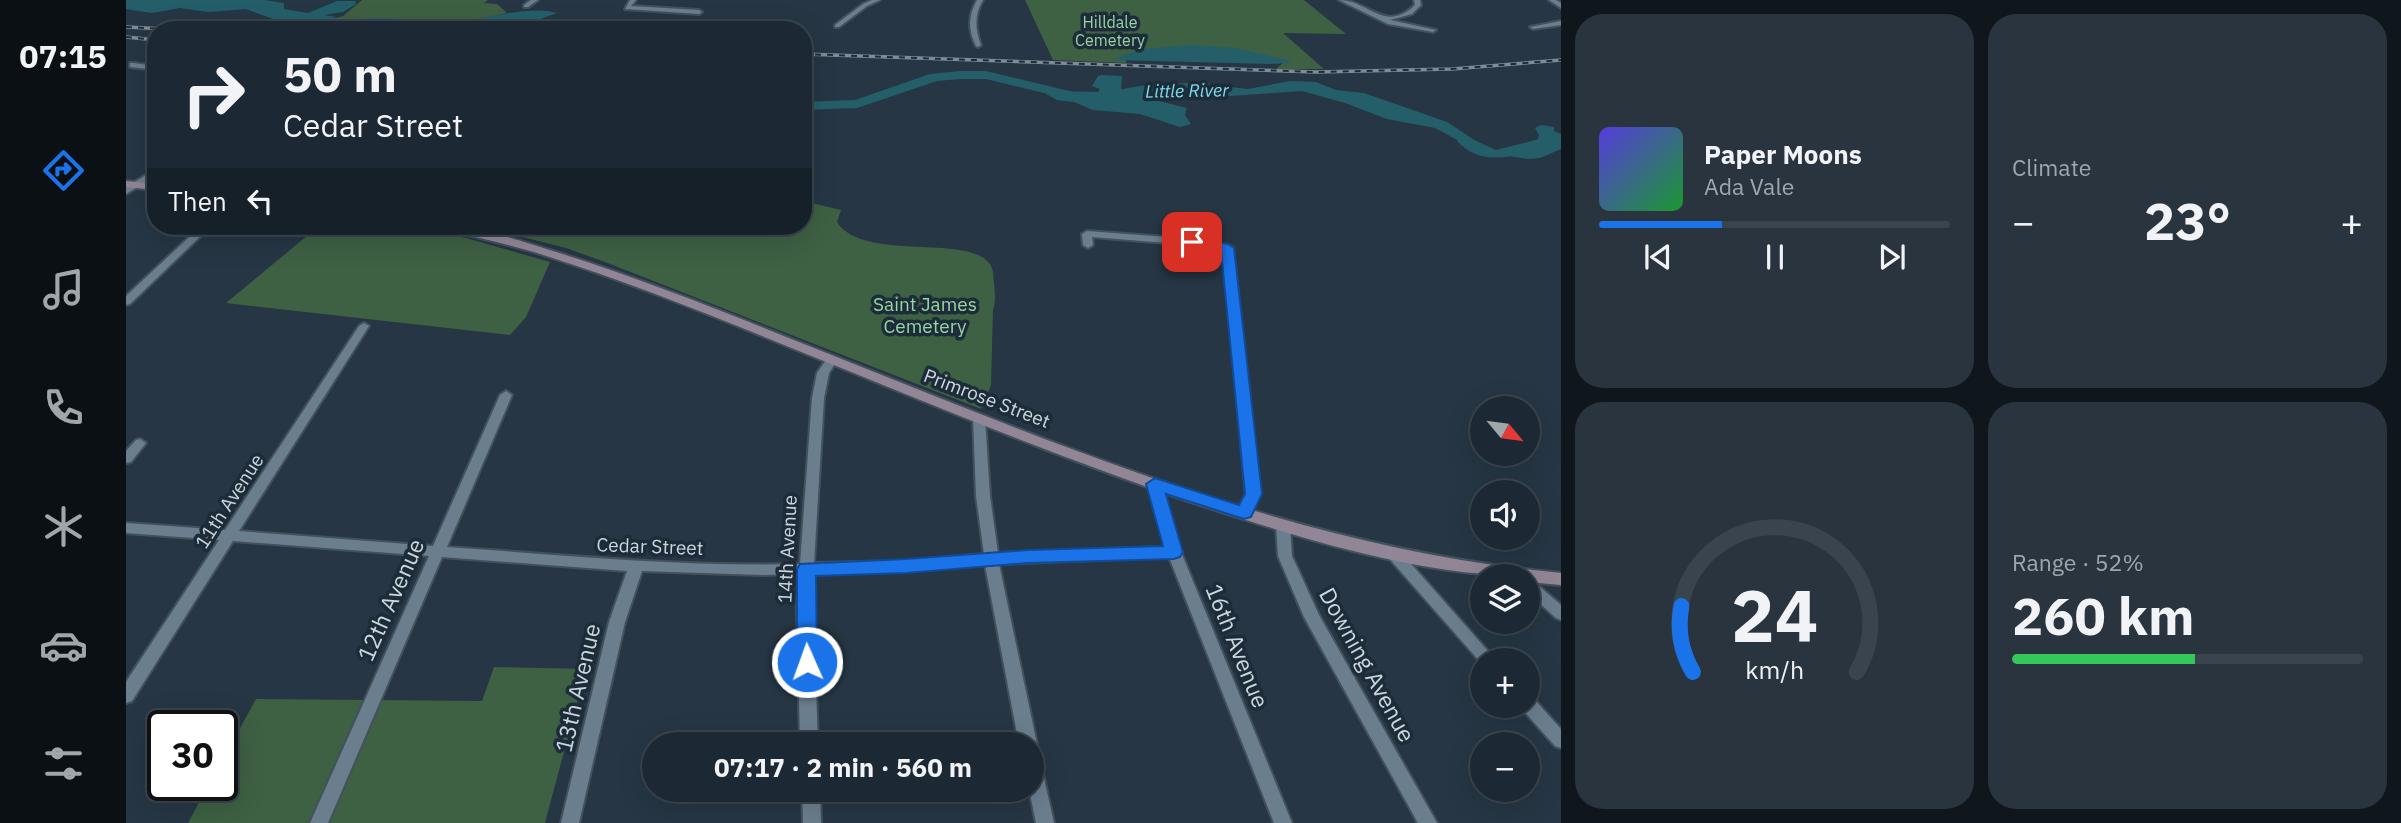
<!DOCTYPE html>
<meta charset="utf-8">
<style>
body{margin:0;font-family:"IBM Plex Sans",sans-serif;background:#29343f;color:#f1f3f6;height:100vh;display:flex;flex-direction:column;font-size:26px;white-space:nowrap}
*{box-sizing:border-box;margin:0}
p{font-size:23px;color:#a0a6ac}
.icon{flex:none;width:38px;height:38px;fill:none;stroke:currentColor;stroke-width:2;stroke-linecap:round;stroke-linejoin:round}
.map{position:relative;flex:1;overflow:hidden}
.panel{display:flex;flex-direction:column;gap:14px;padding:14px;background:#0f161c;width:840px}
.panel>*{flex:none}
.top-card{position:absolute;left:21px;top:21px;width:665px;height:214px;border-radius:28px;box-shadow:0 7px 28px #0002,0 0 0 2px #3a444e;background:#1c2833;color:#f1f3f6;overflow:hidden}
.needle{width:46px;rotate:119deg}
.tools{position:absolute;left:1344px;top:396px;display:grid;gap:14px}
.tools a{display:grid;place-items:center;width:70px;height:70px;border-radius:50%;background:#1c2833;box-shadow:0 7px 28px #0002,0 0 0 2px #3a444e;font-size:35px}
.speed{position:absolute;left:21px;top:710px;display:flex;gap:14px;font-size:35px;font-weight:700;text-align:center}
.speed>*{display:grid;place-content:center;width:91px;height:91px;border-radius:50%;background:#1c2833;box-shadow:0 7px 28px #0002,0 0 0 2px #3a444e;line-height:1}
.speed .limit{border:4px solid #111;border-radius:10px;background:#fff;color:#111}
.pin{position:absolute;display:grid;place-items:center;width:60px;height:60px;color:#fff;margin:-30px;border-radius:14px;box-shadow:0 4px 10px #0006}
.me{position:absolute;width:77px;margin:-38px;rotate:358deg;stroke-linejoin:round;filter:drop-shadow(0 0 5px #0008)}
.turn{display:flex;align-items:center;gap:24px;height:147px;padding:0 21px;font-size:32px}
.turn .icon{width:91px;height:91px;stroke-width:2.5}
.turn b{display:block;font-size:49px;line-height:60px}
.then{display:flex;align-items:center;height:66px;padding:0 21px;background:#0003;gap:14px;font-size:26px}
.big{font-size:52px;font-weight:800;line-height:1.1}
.panel .card{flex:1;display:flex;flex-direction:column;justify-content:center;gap:10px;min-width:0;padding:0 24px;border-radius:28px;background:#29343f}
.panel .dial{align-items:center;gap:0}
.dial svg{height:182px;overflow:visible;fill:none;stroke:#3a444e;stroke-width:7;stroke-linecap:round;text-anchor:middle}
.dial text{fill:#f1f3f6;stroke:none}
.song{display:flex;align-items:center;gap:21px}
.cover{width:84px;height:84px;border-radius:10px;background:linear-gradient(135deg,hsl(250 70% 55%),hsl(130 70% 35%))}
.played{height:7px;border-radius:4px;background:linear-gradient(90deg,#1a73e8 35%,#3a444e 35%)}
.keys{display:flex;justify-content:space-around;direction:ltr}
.heat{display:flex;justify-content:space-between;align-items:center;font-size:38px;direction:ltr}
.charge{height:10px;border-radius:5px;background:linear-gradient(90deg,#34c759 52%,#3a444e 0)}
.panel .tiles{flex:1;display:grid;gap:14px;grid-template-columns:repeat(2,1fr)}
.trip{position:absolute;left:516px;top:732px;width:402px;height:70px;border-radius:35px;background:#1c2833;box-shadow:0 7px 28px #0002,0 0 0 2px #3a444e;font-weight:800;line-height:70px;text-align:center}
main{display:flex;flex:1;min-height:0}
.tabs{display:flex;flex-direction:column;width:126px;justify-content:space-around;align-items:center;background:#0b1014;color:#a0a6ac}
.tabs .icon{width:49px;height:49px}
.tabs .current{color:#1a73e8}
.tabs b{font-size:32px;color:#f1f3f6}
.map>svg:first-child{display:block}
.green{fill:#3e6043}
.water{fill:#245f69}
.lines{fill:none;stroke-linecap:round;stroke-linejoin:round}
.river{fill:#245f69;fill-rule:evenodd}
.minor-casing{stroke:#43515d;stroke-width:4}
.secondary-casing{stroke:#43515d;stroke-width:4}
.minor{fill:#6b7e8e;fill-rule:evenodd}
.secondary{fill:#928696;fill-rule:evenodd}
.rail-casing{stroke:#7f8c97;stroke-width:3.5}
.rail{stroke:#1c2c39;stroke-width:2;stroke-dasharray:6;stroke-linecap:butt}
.route{fill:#1a73e8;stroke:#114b97;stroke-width:2}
.labels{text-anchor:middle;stroke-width:7;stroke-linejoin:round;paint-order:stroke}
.far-park-label{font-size:16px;fill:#99d4a1;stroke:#1c2c39}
.far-water-label{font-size:18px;font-style:italic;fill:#7fddee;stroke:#1c2c39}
.park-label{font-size:19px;fill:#99d4a1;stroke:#1c2c39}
.street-label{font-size:19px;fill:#ccd6df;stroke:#1c2c39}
.near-street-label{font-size:23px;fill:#ccd6df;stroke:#1c2c39}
</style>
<main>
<nav class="tabs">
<b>07:15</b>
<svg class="icon current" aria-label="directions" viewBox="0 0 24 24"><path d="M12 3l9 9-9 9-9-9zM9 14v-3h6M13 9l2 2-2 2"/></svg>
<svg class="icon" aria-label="music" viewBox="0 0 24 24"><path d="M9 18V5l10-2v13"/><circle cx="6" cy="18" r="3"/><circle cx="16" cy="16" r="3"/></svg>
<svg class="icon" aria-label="phone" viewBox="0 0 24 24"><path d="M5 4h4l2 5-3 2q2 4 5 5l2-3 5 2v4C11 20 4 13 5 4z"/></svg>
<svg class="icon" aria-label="climate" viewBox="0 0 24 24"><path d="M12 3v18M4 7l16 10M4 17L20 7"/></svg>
<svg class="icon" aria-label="car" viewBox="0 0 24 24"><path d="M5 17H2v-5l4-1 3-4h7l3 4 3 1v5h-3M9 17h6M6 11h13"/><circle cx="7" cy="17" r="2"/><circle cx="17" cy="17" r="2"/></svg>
<svg class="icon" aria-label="filters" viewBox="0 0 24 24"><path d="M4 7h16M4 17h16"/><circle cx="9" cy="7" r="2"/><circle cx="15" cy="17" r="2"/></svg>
</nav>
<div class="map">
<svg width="1435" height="823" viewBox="0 0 1435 823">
<rect width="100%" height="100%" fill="#263644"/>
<g class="green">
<path d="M236,0H362L358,3L371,4L381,13C322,28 261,28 200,23L199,21L217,16Z"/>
<path d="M899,0H1178L1220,34L1157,33L1198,69H1150L1159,61L1000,59V63L927,60Z"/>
<path d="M677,201L715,210L711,222C736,262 841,234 863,263C868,268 867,277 868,283C869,293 870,301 867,310L865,385L855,409L479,262L440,248L354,226H677Z"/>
<path d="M193,226H277L340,238L424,262L400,317L384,335L100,303Z"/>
<path d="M368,667L460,669L419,823H62L82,786H96V761L130,699L356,701Z"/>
</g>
<g class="water">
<path d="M0,0H138L158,3V9L182,13L211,1H229L230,4L217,12L198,15L210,17L204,21L206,23L243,18H271L270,22C304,41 390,0 431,13L412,20L417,22L552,21L607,23L633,30L194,28L158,23L120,9L83,12L54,8L26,13L0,9Z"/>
<path d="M1066,45L1109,48L1165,61L1162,63L1145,64L986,60L1014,49Z"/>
<path d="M976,75L996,76L995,89L1006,91L1095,86L1122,89L1164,81L1190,82L1210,90L1238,93L1321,122L1362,149L1377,151L1412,139L1413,135L1409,128L1415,125L1428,127V131L1435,134V149L1414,158L1402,159L1352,151L1309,128L1261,119L1219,103L1176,91L1105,96L1080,92L1017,97L1061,108L1059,115L1065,124L1054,127L1014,114L967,110L948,102L931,100L920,94L921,91H928L972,92L974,89L966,86L972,76Z"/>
</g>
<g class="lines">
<g class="river">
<path d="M834,71H860L956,94L958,97L951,101L860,79H834L811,81L731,108L677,110V102L729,100L804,74Z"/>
<path d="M1079,83L1084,84V90L1033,92L988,100L981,96C996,83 1058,83 1079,83Z"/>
<path d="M1435,134V144C1401,150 1360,173 1331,141L1339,136L1370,150Z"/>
</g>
<g class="minor-casing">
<g id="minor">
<path d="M405,0H412L402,7H398V5Z"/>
<path d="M504,0H510L505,6L573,10L576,12L573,14L499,9Z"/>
<path d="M746,0H754L741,6L713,27H709V25L737,4Z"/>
<path d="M851,0H857C848,15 849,29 855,45L852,47L850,46C842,30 842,16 851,0Z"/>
<path d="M1213,0C1242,0 1259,34 1289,5L1288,0H1294L1295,5L1286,14L1264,20L1310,30L1307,32L1262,24Z"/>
<path d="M1423,0H1430L1435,3V8Z"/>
<path d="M1435,21V25L1407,29L1404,27Z"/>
<path d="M7,63L30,66V70L4,67V63Z"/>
<path d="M30,169V176L0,194V187Z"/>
<path d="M75,226H85L4,304L0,305V296Z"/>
<path d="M961,231L1066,239L1102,245L1107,248L1134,494L1123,515H1113L1111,512L1120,494L1097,250L1066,245L966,237L967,245L962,248L957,245L956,234Z"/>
<path d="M238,323L243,326L113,531L307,546L374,395L380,391L386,395L321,547C438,555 556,567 674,564L686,398L691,373L702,357H710L712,359L703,373L698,398L688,563L781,561L858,554L850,496L847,418L853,414L859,418L864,496L872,553L1039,547L1022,484L1024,481H1034L1055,552L1166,823H1148L1043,557L873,564L911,744L906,750V744H893L859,565L781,571L688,574L687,608L692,744H674L671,608L673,574L636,575L516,571L499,622L453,823H435L483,622L501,571L316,557L202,823H184L303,556L107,541L6,701L0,703V682L93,540L0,533V523L99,530L233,326Z"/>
<path d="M14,439L20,443L5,462L0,463V451L10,440Z"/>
<path d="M1157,520L1162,521L1164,525L1166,556L1193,615L1311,823H1292L1178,617L1152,556L1150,525L1152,521Z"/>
<path d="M1266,547L1271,548L1370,660H1356V664L1261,556L1259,552L1261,548Z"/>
<path d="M1402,579L1407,581L1435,605V620L1430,618L1402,593Z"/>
<path d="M1402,697L1408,699L1435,729V748L1429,746L1396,709L1394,705H1402Z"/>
<path d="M906,757L912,759L915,765L928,823H910L903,789H906Z"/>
<path d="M676,789H694L695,823H677Z"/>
</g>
</g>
<g class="secondary-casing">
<g id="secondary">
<path d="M0,181L30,184V190L0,187Z"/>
<path d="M312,226C350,226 390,239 427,251C514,278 598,312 683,346C926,442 1172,549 1435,573V585L1402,582V576C1293,576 1174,538 1071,504C936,459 805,404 673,351C585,315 498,280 408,252C377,243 345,236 313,228Z"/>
</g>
</g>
<use href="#minor" class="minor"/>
<use href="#secondary" class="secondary"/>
<g class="rail-casing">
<g id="rail">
<path d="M0,27L61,30"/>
<path d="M0,37L30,40"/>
<path d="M677,54L1190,72L1326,69L1435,60"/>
</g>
</g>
<use href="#rail" class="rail"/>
</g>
<path class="route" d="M1066,238L1102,244L1108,248L1136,494L1125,517L1118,519L1040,494L1057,552L1054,557L1048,559L902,563L780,573L690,576L691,662L688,668L681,670L674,668L671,662V569L674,564L780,559L902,550L1037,546L1020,484L1029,478L1113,505L1119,494L1095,251L1062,245L1060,242Z"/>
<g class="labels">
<g class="far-park-label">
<text x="984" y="28">Hilldale<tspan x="984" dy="18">Cemetery</tspan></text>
</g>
<g class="far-water-label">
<text transform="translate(1061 91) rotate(-1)" y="6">Little River</text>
</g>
<g class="park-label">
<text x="799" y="311">Saint James<tspan x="799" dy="22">Cemetery</tspan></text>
</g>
<g class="street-label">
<text transform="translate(861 398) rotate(21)" y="7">Primrose Street</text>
<text transform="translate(103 501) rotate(-57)" y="7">11th Avenue</text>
<text transform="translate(524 546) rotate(2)" y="7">Cedar Street</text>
<text transform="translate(661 549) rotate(-87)" y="7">14th Avenue</text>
</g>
<g class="near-street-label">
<text transform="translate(265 600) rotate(-66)" y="8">12th Avenue</text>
<text transform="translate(1111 646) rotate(68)" y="8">16th Avenue</text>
<text transform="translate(1241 665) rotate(61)" y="8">Downing Avenue</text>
<text transform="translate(452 688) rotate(-77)" y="8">13th Avenue</text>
</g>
</g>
</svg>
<div class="tools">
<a><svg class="needle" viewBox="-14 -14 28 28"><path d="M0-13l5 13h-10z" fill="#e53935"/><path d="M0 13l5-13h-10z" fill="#a0a6ac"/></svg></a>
<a><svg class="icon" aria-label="sound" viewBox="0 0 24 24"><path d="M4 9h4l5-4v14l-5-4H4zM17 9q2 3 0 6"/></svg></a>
<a><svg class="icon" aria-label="layers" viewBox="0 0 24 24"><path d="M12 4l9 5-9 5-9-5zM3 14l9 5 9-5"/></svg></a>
<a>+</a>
<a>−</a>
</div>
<div class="speed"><div class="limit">30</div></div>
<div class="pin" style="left:1066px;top:242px;background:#d93025"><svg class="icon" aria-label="arrive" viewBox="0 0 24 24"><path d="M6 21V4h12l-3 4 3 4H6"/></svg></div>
<svg class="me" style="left:681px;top:662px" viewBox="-20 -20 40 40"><circle r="17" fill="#1a73e8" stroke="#fff" stroke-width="3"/><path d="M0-11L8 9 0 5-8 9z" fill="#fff"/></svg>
<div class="trip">07:17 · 2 min · 560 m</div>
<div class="top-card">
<div class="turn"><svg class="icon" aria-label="right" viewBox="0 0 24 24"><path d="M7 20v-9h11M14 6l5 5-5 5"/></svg><div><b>50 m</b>Cedar Street</div></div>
<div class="then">Then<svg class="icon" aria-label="left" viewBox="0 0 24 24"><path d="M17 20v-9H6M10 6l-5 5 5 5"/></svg></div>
</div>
</div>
<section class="panel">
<div class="tiles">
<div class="card">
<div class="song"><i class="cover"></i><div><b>Paper Moons</b><p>Ada Vale</p></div></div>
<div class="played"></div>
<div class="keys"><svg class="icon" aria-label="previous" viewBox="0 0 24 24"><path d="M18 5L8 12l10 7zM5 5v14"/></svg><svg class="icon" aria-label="pause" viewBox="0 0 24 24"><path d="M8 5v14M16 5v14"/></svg><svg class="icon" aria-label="next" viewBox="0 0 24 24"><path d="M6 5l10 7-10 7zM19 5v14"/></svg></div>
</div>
<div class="card"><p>Climate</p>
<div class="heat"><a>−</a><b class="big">23°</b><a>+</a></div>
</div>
<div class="card dial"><svg viewBox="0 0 100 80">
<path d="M14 69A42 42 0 1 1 86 69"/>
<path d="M14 69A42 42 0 0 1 9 40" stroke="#1a73e8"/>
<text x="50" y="56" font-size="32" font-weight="700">24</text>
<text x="50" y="72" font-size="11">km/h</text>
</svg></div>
<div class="card"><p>Range · 52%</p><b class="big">260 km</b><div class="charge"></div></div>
</div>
</section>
</main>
